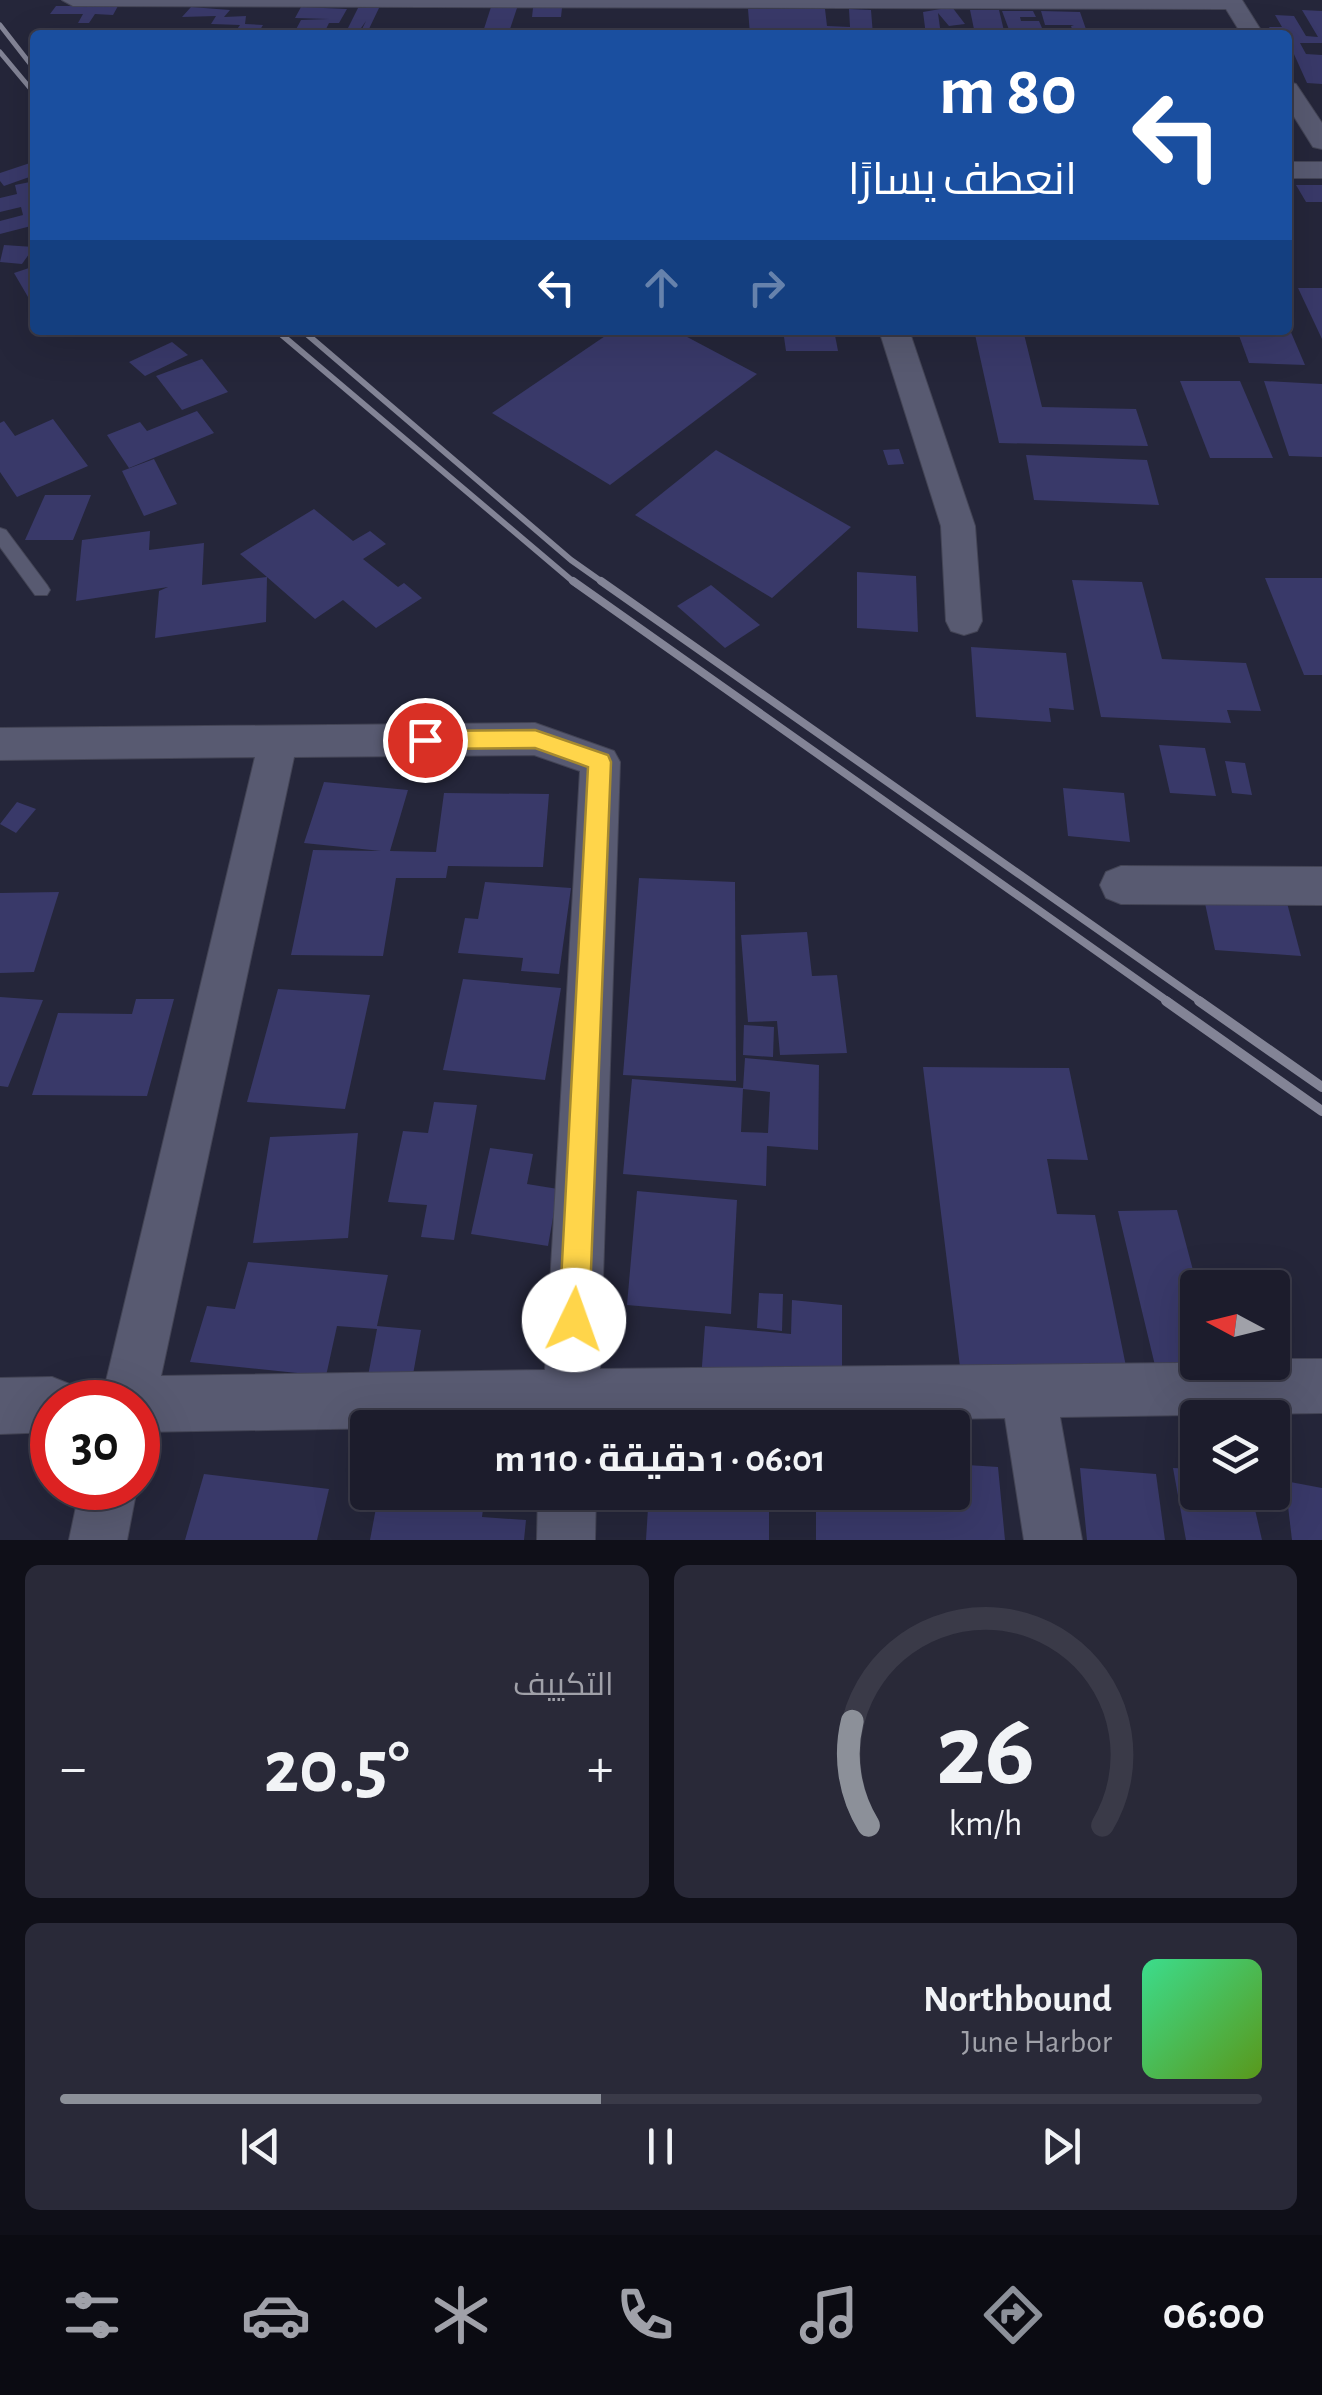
<!DOCTYPE html>
<html lang="ar">
<meta charset="utf-8">
<style>
body{margin:0;font-family:"Alegreya Sans",Cairo,sans-serif;background:#292938;color:#f1f3f6;direction:rtl;height:100vh;display:flex;flex-direction:column;font-size:38px;white-space:nowrap}
*{box-sizing:border-box;margin:0}
p{font-size:32px;color:#a0a1a9}
.icon{flex:none;width:55px;height:55px;fill:none;stroke:currentColor;stroke-width:2;stroke-linecap:round;stroke-linejoin:round}
.map{position:relative;height:1540px;overflow:hidden;direction:ltr}
.side{display:flex;flex-direction:column;gap:25px;padding:25px;background:#0f0f18;flex:1}
.side>*{flex:none}
.guide{position:absolute;left:30px;top:30px;width:1262px;height:305px;border-radius:10px;box-shadow:0 10px 40px #0002,0 0 0 2px #3a3a48;direction:rtl;background:#1a4fa0;color:#fff;overflow:hidden}
.needle{width:65px;rotate:277deg}
.fabs{position:absolute;left:1180px;top:1270px;display:grid;gap:20px}
.fabs a{display:grid;place-items:center;width:110px;height:110px;border-radius:10px;background:#1c1c2c;box-shadow:0 10px 40px #0002,0 0 0 2px #3a3a48;font-size:50px}
.speed{position:absolute;left:30px;top:1380px;display:flex;gap:20px;font-size:50px;font-weight:700;text-align:center}
.speed>*{display:grid;place-content:center;width:130px;height:130px;border-radius:50%;background:#1c1c2c;box-shadow:0 10px 40px #0002,0 0 0 2px #3a3a48;line-height:1}
.speed .limit{border:15px solid #d22;background:#fff;color:#111}
.pin{position:absolute;display:grid;place-items:center;width:85px;height:85px;color:#fff;margin:-42px;border:5px solid #fff;border-radius:50%;box-shadow:0 2px 10px #0007}
.me{position:absolute;width:110px;margin:-55px;rotate:3deg;stroke-linejoin:round;filter:drop-shadow(0 0 8px #0008)}
.turn{display:flex;align-items:center;gap:35px;height:210px;padding:0 50px;font-size:45px}
.turn .icon{width:130px;height:130px;stroke-width:2.5}
.turn b{display:block;font-size:70px;line-height:85px}
.lanes{display:flex;align-items:center;height:95px;padding:0 50px;background:#0003;justify-content:center;gap:50px;direction:ltr}
.lanes .off{opacity:.35}
.big{font-size:75px;font-weight:700;line-height:1.1}
.side .tile{flex:1;display:flex;flex-direction:column;justify-content:center;gap:15px;min-width:0;padding:0 35px;border-radius:15px;background:#292938}
.side .dial{align-items:center;gap:0}
.dial svg{height:260px;overflow:visible;fill:none;stroke:#3a3a48;stroke-width:7;stroke-linecap:round;text-anchor:middle}
.dial text{fill:#f1f3f6;stroke:none}
.song{display:flex;align-items:center;gap:30px}
.cover{width:120px;height:120px;border-radius:15px;background:linear-gradient(135deg,hsl(150 70% 55%),hsl(90 70% 35%))}
.played{height:10px;border-radius:5px;background:linear-gradient(90deg,#8c9099 45%,#3a3a48 45%)}
.keys{display:flex;justify-content:space-around;direction:ltr}
.heat{display:flex;justify-content:space-between;align-items:center;font-size:55px;direction:ltr}
.side .tiles{flex:1;display:grid;gap:25px;grid-template-columns:1fr 1fr}
.tile:last-child{grid-column:span 2}
.trip{position:absolute;left:350px;top:1410px;width:620px;height:100px;border-radius:10px;background:#1c1c2c;box-shadow:0 10px 40px #0002,0 0 0 2px #3a3a48;font-weight:700;line-height:100px;text-align:center;direction:rtl}
.dock{display:flex;height:160px;justify-content:space-around;align-items:center;background:#0b0b12;color:#a0a1a9}
.dock .icon{width:70px;height:70px}
.dock .current{color:#8c9099}
.dock b{font-size:45px;color:#f1f3f6}
.map>svg:first-child{display:block}
.building{fill:#393969;fill-rule:evenodd}
.lines{fill:none;stroke-linecap:round;stroke-linejoin:round}
.service-casing{stroke:#434455;stroke-width:2}
.minor-casing{stroke:#434455;stroke-width:2}
.service{fill:#585a71;fill-rule:evenodd}
.minor{fill:#585a71;fill-rule:evenodd}
.rail-far3{stroke:#838496;stroke-width:5}
.rail-far2{stroke:#838496;stroke-width:6}
.rail-far1{stroke:#838496;stroke-width:8}
.rail{stroke:#838496;stroke-width:10}
.route{fill:#ffd54a;stroke:#a68a30;stroke-width:2.5}
</style>
<div class="map">
<svg width="1322" height="1540" viewBox="0 0 1322 1540">
<rect width="100%" height="100%" fill="#25263a"/>
<g class="building">
<path d="M56,6H118L113,15L95,14L89,23H78L83,14H50Z"/>
<path d="M191,7L230,10L224,17L246,16L245,24L263,25L257,35H233L240,25L211,24L216,16L182,17Z"/>
<path d="M301,7L347,9L339,23H329L323,35H293L301,20L329,19L295,18Z"/>
<path d="M491,7L517,8L508,35H482Z"/>
<path d="M952,7L965,24L949,26L938,13L940,28L967,29L968,35H926L923,12Z"/>
<path d="M358,8H379L368,31H361L366,21L359,31L347,30Z"/>
<path d="M533,8H562L561,17H532Z"/>
<path d="M748,9H825L827,26L850,27L849,9L871,10L873,35H836L815,30L816,35H750Z"/>
<path d="M970,10H999L1005,35L975,34Z"/>
<path d="M1302,10L1322,11V43H1300L1306,54L1322,55V84L1307,83L1293,52H1288V35H1274L1269,27H1282L1275,15L1294,16L1306,36L1318,37Z"/>
<path d="M1002,11H1033L1036,17H1020L1021,21H1039L1045,35H1011Z"/>
<path d="M1041,11L1080,12L1088,35H1074L1071,26L1074,25H1045Z"/>
<path d="M30,163L35,175L4,186L0,181V173Z"/>
<path d="M35,181V225L0,234V221L23,215L21,207L0,212V198L17,194L15,185Z"/>
<path d="M1296,185H1322V202H1306Z"/>
<path d="M4,245L34,247L22,264L0,262Z"/>
<path d="M35,266V309L14,273Z"/>
<path d="M1298,288H1322V339Z"/>
<path d="M614,330H674L757,374L610,485L492,413Z"/>
<path d="M783,330H834L838,351H786Z"/>
<path d="M974,330H1023L1042,407L1136,409L1148,446L999,443Z"/>
<path d="M1237,330H1290L1305,365L1249,363Z"/>
<path d="M172,342L188,355L145,376L129,362Z"/>
<path d="M202,359L228,392L182,410L156,376Z"/>
<path d="M1180,381H1240L1273,458H1210Z"/>
<path d="M1264,381L1322,384V457L1289,456Z"/>
<path d="M197,411L214,433L129,468L107,435L140,422L147,431Z"/>
<path d="M53,419L88,466L17,497L0,472V423L4,421L15,436Z"/>
<path d="M899,449L904,464L888,465L883,450Z"/>
<path d="M716,450L851,527L772,598L635,515Z"/>
<path d="M1026,455L1147,460L1159,505L1034,500Z"/>
<path d="M154,459L177,504L144,516L122,471Z"/>
<path d="M45,495H91L73,540H25Z"/>
<path d="M314,509L353,541L370,531L386,544L363,559L398,587L404,583L422,598L376,628L343,600L315,619L267,577L266,622L155,638L159,591L168,587L76,601L82,540L150,531L149,550L204,543L202,585L267,577L240,554Z"/>
<path d="M857,572L916,576L918,632L857,628Z"/>
<path d="M1265,578H1322V675H1304Z"/>
<path d="M1072,580L1142,582L1162,659L1246,663L1261,711L1227,710L1231,723L1101,717Z"/>
<path d="M711,585L760,625L725,648L677,606Z"/>
<path d="M971,647L1066,653L1074,710L1049,708L1051,722L976,717Z"/>
<path d="M1159,745L1205,748L1216,796L1170,793Z"/>
<path d="M1225,761L1245,763L1252,795L1232,793Z"/>
<path d="M324,782L408,790L390,851L436,852L444,793L549,794L543,867L448,866L446,878H396L383,956L291,955L313,850L381,851L304,843Z"/>
<path d="M1063,788L1124,793L1130,842L1068,836Z"/>
<path d="M17,802L36,809L16,833L0,824Z"/>
<path d="M639,878L735,882L736,1081L623,1075Z"/>
<path d="M485,882L571,888L559,974L521,971L523,958L458,953L465,918L478,919Z"/>
<path d="M59,892L34,972L0,973V893Z"/>
<path d="M1203,894L1286,899L1301,956L1215,950Z"/>
<path d="M807,932L812,976L837,975L847,1053L780,1055L777,1021L748,1022L741,935Z"/>
<path d="M463,979L561,988L545,1080L443,1070Z"/>
<path d="M278,989L370,995L345,1109L247,1102Z"/>
<path d="M0,997L43,1000L8,1087L0,1086Z"/>
<path d="M136,999H174L147,1096L32,1095L58,1013L132,1014Z"/>
<path d="M744,1025L774,1027L773,1057L743,1055Z"/>
<path d="M745,1058L819,1065L818,1150L767,1146L766,1186L623,1174L632,1079L743,1088ZM743,1089L770,1092L768,1133L741,1132Z"/>
<path d="M923,1067L1069,1068L1088,1160L1047,1159L1057,1214L1095,1215L1128,1376L961,1375Z"/>
<path d="M434,1102L477,1105L454,1240L421,1237L427,1205L388,1202L403,1131L428,1133Z"/>
<path d="M358,1133L348,1238L253,1243L270,1137Z"/>
<path d="M490,1148L533,1154L527,1184L558,1189L548,1246L471,1234Z"/>
<path d="M637,1191L737,1200L731,1314L627,1305Z"/>
<path d="M1177,1210L1198,1289V1362H1262L1158,1378L1118,1211Z"/>
<path d="M248,1262L388,1275L377,1326L421,1330L412,1380L368,1376L377,1329L337,1326L326,1376L190,1362L207,1306L235,1309Z"/>
<path d="M759,1293L783,1294L782,1331L757,1328Z"/>
<path d="M792,1300L842,1305V1394L701,1379L705,1326L791,1334Z"/>
<path d="M952,1464L998,1467L1005,1540H816V1492H952Z"/>
<path d="M1080,1468L1156,1474L1165,1540H1087Z"/>
<path d="M1173,1468L1198,1469V1492H1251L1262,1540H1186Z"/>
<path d="M204,1474L329,1489L317,1540H185Z"/>
<path d="M1285,1481L1322,1488V1540H1292Z"/>
<path d="M379,1492L484,1501L482,1517L526,1520L524,1540H370Z"/>
<path d="M649,1492H769V1540H646Z"/>
</g>
<g class="lines">
<g class="service-casing">
<path id="service" d="M0,528L6,530L47,585L50,590L47,595H35L0,547Z"/>
</g>
<g class="minor-casing">
<g id="minor">
<path d="M62,0H1242L1264,35H1242L1226,9L73,6Z"/>
<path d="M1288,82L1296,84L1322,123V149L1313,147L1288,107Z"/>
<rect x="1288" y="162" width="34" height="16"/>
<path d="M879,330H909L975,526L982,621L977,631L964,635L951,631L946,621L941,526Z"/>
<path d="M535,723L614,751L620,762L600,1369L1272,1362V1359H1322V1413L1060,1417L1082,1540H1024L1005,1418L138,1432V1402H101L255,757L0,760V728ZM534,755L580,771L545,1370L161,1376L294,757Z"/>
<path d="M1121,866L1322,867V905L1121,904L1106,898L1100,885L1106,872Z"/>
<path d="M52,1377L72,1385L79,1402H52V1432L0,1434V1378Z"/>
<path d="M80,1488H137L127,1540H69Z"/>
<path d="M538,1492H596L595,1540H537Z"/>
</g>
</g>
<use href="#service" class="service"/>
<use href="#minor" class="minor"/>
<g class="rail-far3">
<path d="M0,25L35,70"/>
<path d="M0,52L35,94"/>
</g>
<g class="rail-far2">
<path d="M276,330L576,584"/>
<path d="M302,330L571,560L605,584"/>
</g>
<g class="rail-far1">
<path d="M573,581L1170,1003"/>
<path d="M601,581L1203,1003"/>
</g>
<g class="rail">
<path d="M1166,1001L1322,1111"/>
<path d="M1199,1001L1322,1087"/>
</g>
</g>
<path class="route" d="M535,730L608,755L611,762L589,1320L585,1331L574,1335L564,1331L559,1320L588,767L535,748L425,749L414,740L425,731Z"/>
</svg>
<div class="fabs">
<a><svg class="needle" viewBox="-14 -14 28 28"><path d="M0-13l5 13h-10z" fill="#e53935"/><path d="M0 13l5-13h-10z" fill="#a0a1a9"/></svg></a>
<a><svg class="icon" aria-label="layers" viewBox="0 0 24 24"><path d="M12 4l9 5-9 5-9-5zM3 14l9 5 9-5"/></svg></a>
</div>
<div class="speed"><div class="limit">30</div></div>
<div class="pin" style="left:425px;top:740px;background:#d93025"><svg class="icon" aria-label="arrive" viewBox="0 0 24 24"><path d="M6 21V4h12l-3 4 3 4H6"/></svg></div>
<svg class="me" style="left:574px;top:1320px" viewBox="-20 -20 40 40"><circle r="19" fill="#fff"/><path d="M0-13L10 11 0 6-10 11z" fill="#ffd54a"/></svg>
<div class="trip">06:01 · 1 دقيقة · 110 m</div>
<div class="guide">
<div class="turn"><svg class="icon" aria-label="left" viewBox="0 0 24 24"><path d="M17 20v-9H6M10 6l-5 5 5 5"/></svg><div><b>80 m</b>انعطف يسارًا</div></div>
<div class="lanes"><svg class="icon" aria-label="left" viewBox="0 0 24 24"><path d="M17 20v-9H6M10 6l-5 5 5 5"/></svg><svg class="icon off" aria-label="ahead" viewBox="0 0 24 24"><path d="M12 20V5M6 11l6-6 6 6"/></svg><svg class="icon off" aria-label="right" viewBox="0 0 24 24"><path d="M7 20v-9h11M14 6l5 5-5 5"/></svg></div>
</div>
</div>
<section class="side">
<div class="tiles">
<div class="tile dial"><svg viewBox="0 0 100 80">
<path d="M14 69A42 42 0 1 1 86 69"/>
<path d="M14 69A42 42 0 0 1 9 37" stroke="#8c9099"/>
<text x="50" y="56" font-size="32" font-weight="700">26</text>
<text x="50" y="72" font-size="11">km/h</text>
</svg></div>
<div class="tile"><p>التكييف</p>
<div class="heat"><a>−</a><b class="big">20.5°</b><a>+</a></div>
</div>
<div class="tile">
<div class="song"><i class="cover"></i><div><b>Northbound</b><p>June Harbor</p></div></div>
<div class="played"></div>
<div class="keys"><svg class="icon" aria-label="previous" viewBox="0 0 24 24"><path d="M18 5L8 12l10 7zM5 5v14"/></svg><svg class="icon" aria-label="pause" viewBox="0 0 24 24"><path d="M8 5v14M16 5v14"/></svg><svg class="icon" aria-label="next" viewBox="0 0 24 24"><path d="M6 5l10 7-10 7zM19 5v14"/></svg></div>
</div>
</div>
</section>
<nav class="dock">
<b>06:00</b>
<svg class="icon current" aria-label="directions" viewBox="0 0 24 24"><path d="M12 3l9 9-9 9-9-9zM9 14v-3h6M13 9l2 2-2 2"/></svg>
<svg class="icon" aria-label="music" viewBox="0 0 24 24"><path d="M9 18V5l10-2v13"/><circle cx="6" cy="18" r="3"/><circle cx="16" cy="16" r="3"/></svg>
<svg class="icon" aria-label="phone" viewBox="0 0 24 24"><path d="M5 4h4l2 5-3 2q2 4 5 5l2-3 5 2v4C11 20 4 13 5 4z"/></svg>
<svg class="icon" aria-label="climate" viewBox="0 0 24 24"><path d="M12 3v18M4 7l16 10M4 17L20 7"/></svg>
<svg class="icon" aria-label="car" viewBox="0 0 24 24"><path d="M5 17H2v-5l4-1 3-4h7l3 4 3 1v5h-3M9 17h6M6 11h13"/><circle cx="7" cy="17" r="2"/><circle cx="17" cy="17" r="2"/></svg>
<svg class="icon" aria-label="filters" viewBox="0 0 24 24"><path d="M4 7h16M4 17h16"/><circle cx="9" cy="7" r="2"/><circle cx="15" cy="17" r="2"/></svg>
</nav>
